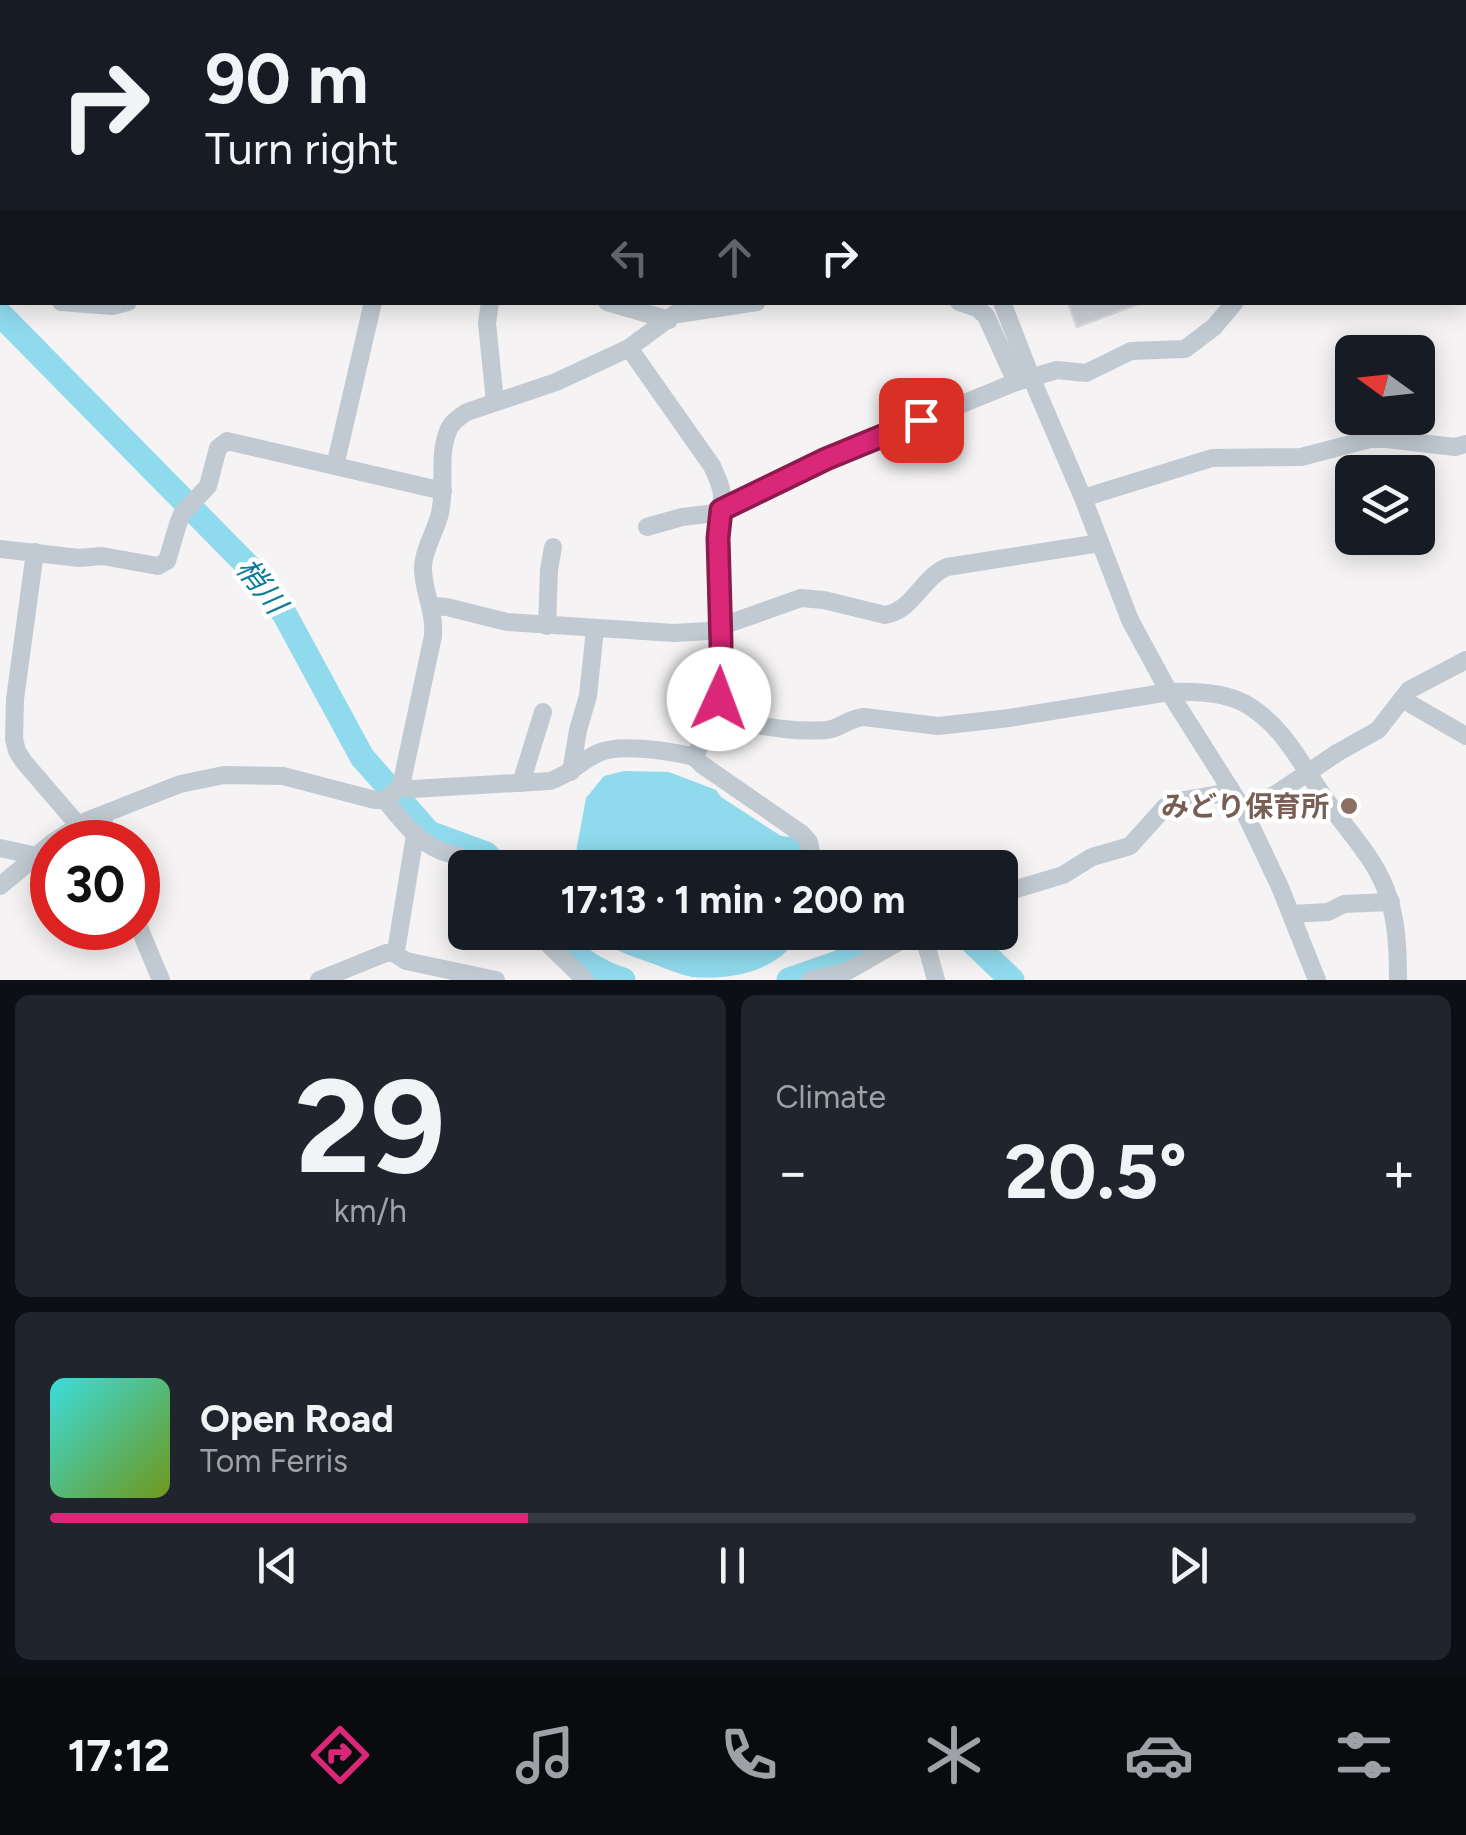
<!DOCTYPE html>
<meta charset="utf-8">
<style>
body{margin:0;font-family:Figtree,"Noto Sans JP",sans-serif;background:#20242c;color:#f1f3f6;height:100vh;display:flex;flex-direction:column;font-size:38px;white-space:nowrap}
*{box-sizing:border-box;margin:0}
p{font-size:32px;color:#9ea1a6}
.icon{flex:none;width:55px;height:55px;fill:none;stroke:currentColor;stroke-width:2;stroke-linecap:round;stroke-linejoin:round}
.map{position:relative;height:980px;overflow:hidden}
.side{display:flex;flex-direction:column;gap:15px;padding:15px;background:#0d0f14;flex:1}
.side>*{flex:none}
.guide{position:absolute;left:0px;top:0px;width:1468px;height:305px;box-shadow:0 5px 25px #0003;background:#171b24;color:#f1f3f6;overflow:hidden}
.needle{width:65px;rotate:285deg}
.controls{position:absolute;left:1335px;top:335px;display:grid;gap:20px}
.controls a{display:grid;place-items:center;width:100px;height:100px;border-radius:15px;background:#171b24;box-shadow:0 5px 25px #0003;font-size:50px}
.speed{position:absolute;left:30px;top:820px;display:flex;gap:20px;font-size:50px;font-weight:700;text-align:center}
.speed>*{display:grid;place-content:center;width:130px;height:130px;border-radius:50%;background:#171b24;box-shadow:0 5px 25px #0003;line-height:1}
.speed .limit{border:15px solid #d22;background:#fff;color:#111}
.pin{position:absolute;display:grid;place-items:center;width:85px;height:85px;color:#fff;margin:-42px;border-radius:20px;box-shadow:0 5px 15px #0006}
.me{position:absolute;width:110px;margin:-55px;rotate:2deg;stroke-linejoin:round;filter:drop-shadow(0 0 8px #0008)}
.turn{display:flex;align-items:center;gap:35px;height:210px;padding:0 40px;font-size:45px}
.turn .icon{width:130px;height:130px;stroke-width:2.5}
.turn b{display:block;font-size:70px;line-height:85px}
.lanes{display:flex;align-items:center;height:95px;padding:0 40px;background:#0003;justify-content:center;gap:50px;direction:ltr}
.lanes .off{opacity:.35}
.big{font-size:75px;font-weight:700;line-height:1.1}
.side .widget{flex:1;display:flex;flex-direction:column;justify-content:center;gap:15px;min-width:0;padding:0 35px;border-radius:15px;background:#20242c}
.side .dial{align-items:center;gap:0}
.dial b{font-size:130px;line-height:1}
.song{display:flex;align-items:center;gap:30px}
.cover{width:120px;height:120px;border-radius:15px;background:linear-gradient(135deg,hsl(180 70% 55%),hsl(80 70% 35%))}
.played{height:10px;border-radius:5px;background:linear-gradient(90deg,#db2777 35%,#363941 35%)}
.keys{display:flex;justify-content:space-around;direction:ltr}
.heat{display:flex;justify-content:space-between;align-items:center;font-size:55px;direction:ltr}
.side .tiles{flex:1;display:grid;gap:15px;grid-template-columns:1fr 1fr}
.widget:last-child{grid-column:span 2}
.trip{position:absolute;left:448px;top:850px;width:570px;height:100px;border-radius:15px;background:#171b24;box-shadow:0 5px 25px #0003;font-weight:700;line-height:100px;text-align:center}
.tab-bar{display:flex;height:160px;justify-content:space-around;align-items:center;background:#090b0e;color:#9ea1a6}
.tab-bar .icon{width:70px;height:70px}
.tab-bar .active{color:#db2777}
.tab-bar b{font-size:45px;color:#f1f3f6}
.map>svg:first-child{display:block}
.water{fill:#90daee}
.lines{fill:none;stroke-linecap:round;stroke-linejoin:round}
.river{stroke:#90daee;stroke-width:25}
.building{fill:#cdcfd5;stroke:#d7d9de;stroke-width:2.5}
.minor{stroke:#c1cad2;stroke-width:18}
.route-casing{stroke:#8e194d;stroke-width:25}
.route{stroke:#db2777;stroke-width:18}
.education-dot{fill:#8d6e63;stroke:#fff;stroke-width:4}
.labels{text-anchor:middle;stroke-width:9;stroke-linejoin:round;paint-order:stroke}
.education-label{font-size:28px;font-weight:bold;fill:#785e54;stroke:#fff;text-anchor:end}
.water-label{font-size:30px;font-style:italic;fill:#0c7c9b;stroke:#fff}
</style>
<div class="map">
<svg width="1466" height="980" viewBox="0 0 1466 980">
<rect width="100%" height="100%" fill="#f5f3f3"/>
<g class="water">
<path d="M624,771L669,772L716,790L721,797L781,836L794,837L805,849L808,868H573L586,798L604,776Z"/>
<path d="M590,933H800C780,971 734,980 692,977C679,974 666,969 654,964C630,956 610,949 590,933Z"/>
</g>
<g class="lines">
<g class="river">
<path d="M0,275H2"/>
<path d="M0,314L250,568L285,615L362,757L422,825L429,833L486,854L498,868"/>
<path d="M552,932C573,954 593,971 623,980"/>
<path d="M962,932L1012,980"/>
<path d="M789,980L855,957L894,932"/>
</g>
</g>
<path class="building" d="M1068,302H1138V304L1077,327Z"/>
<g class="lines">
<g class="minor">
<path d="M352,0L353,2"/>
<path d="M410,0V2"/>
<path d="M430,0L431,2"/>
<path d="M705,0L707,2"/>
<path d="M887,0L889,2"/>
<path d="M258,2V0"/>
<path d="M532,2V0"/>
<path d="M851,2L855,0"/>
<path d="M1075,2L1077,0"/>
<path d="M1362,2V0"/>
<path d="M1465,142L1466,141"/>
<path d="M0,223H2"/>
<path d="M0,293L2,290"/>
<path d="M61,302L112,306L128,302"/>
<path d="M490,302L487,323L495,402"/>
<path d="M607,302L669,320"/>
<path d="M959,302L977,308L986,316L1016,382L1057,370L1086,373L1131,351L1185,349L1214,327L1235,302"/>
<path d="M1002,302L1031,377L1083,498L1130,620L1169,692L1243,809L1280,887L1317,980"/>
<path d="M678,314L757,302"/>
<path d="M629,348L712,466C716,475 722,486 722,496C723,512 718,528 718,543C719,601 726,660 716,718"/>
<path d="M335,466L373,302"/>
<path d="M1083,498L1212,458L1301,457L1370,439H1386L1455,447L1466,444"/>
<path d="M647,527L682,517L708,514L721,510L826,459L1016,382"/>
<path d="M0,549L79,558L102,556L158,566L167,561L178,524L182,514L208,486L218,448L227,441L443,491"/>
<path d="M35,552L15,699L14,739L17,751L24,762L79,826"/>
<path d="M432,606L447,607L507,622L674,633L708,631L801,598L824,600L885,615C914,610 921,578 947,567L1100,543"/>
<path d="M547,626L549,570L553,547"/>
<path d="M1402,699L1466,736"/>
<path d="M694,757L701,764L802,834L809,842L814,868"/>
<path d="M571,772L578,730L588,696L595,629"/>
<path d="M521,783L543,712"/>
<path d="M401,786L412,789L550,781C569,775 581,761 598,753C619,743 671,751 694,757L716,718C752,724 790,733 827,730C841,728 849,718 864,717L938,726L1009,718L1169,692C1192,691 1223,692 1244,703C1286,726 1304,771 1331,807C1350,833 1375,860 1386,890C1397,918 1398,950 1398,980"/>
<path d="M385,800C401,820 417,841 441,851C456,856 468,857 480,868"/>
<path d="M1243,809L1276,794L1337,753L1378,730L1409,690L1466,660"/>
<path d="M102,816L109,842"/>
<path d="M53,842L86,821L180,784L224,775L283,776L375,800H385L401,786L433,636C435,608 422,590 423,566C424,548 436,531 440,513C446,488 438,459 447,434C450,423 458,418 467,412L556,382L629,348L691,302"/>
<path d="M0,848L37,856"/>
<path d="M0,886L52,843"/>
<path d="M1000,894L1063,875L1092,857L1130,846L1165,807L1178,801L1219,794L1230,788"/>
<path d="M1291,914L1328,912L1344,904L1391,902"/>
<path d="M138,925L161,980"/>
<path d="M536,932L585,980"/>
<path d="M394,953L406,961L496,980"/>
<path d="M319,980L386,953H394L397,945L415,835"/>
<path d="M811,980L848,971L914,933L924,937L936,980"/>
</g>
</g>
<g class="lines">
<g class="route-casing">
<path id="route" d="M719,699L721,644L718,538L721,510L826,459L921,420"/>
</g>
<use href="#route" class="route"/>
</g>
<circle class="education-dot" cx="1349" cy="806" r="10"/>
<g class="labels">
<g class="education-label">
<text x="1329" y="816">みどり保育所</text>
</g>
<g class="water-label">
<text transform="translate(261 586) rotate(52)" y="10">梢川</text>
</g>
</g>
</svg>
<div class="controls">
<a><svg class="needle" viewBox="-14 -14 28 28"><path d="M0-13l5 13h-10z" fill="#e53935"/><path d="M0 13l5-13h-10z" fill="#9ea1a6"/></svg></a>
<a><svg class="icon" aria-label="layers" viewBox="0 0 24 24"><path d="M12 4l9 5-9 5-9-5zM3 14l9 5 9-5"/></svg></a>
</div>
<div class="speed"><div class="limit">30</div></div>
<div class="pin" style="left:921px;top:420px;background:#d93025"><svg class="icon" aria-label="arrive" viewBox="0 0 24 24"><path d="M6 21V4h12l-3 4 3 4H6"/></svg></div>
<svg class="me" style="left:719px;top:699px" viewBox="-20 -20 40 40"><circle r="19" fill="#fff"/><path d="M0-13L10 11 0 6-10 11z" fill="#db2777"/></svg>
<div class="trip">17:13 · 1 min · 200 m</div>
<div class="guide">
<div class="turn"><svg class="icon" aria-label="right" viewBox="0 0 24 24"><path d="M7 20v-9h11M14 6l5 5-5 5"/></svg><div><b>90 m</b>Turn right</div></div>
<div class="lanes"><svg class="icon off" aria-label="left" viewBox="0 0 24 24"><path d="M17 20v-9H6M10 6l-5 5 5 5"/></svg><svg class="icon off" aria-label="ahead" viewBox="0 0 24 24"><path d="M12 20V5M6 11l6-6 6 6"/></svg><svg class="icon" aria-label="right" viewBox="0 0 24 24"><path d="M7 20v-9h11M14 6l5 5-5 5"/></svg></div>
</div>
</div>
<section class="side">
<div class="tiles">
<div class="widget dial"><b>29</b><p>km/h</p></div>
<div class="widget"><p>Climate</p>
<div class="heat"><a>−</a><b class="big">20.5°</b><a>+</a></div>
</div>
<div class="widget">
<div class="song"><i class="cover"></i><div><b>Open Road</b><p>Tom Ferris</p></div></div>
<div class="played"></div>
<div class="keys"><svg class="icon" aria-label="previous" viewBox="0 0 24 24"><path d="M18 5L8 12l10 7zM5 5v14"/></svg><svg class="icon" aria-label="pause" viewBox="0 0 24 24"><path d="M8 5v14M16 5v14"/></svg><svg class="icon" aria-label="next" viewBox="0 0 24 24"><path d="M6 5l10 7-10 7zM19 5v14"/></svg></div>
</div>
</div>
</section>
<nav class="tab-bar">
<b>17:12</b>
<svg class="icon active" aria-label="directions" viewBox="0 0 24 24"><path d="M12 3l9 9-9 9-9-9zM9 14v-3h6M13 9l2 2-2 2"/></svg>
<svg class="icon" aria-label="music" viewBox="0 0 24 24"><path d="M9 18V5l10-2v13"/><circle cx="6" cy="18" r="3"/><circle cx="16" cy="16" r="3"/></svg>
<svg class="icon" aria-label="phone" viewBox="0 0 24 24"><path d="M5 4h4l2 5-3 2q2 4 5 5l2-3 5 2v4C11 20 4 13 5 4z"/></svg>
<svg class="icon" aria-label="climate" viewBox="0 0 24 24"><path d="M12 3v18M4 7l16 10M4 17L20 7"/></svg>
<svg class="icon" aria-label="car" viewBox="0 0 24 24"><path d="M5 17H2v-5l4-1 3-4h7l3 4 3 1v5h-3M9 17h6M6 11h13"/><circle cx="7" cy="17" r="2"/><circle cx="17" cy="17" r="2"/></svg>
<svg class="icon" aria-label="filters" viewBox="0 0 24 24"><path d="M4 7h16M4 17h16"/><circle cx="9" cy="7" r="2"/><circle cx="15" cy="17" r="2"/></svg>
</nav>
